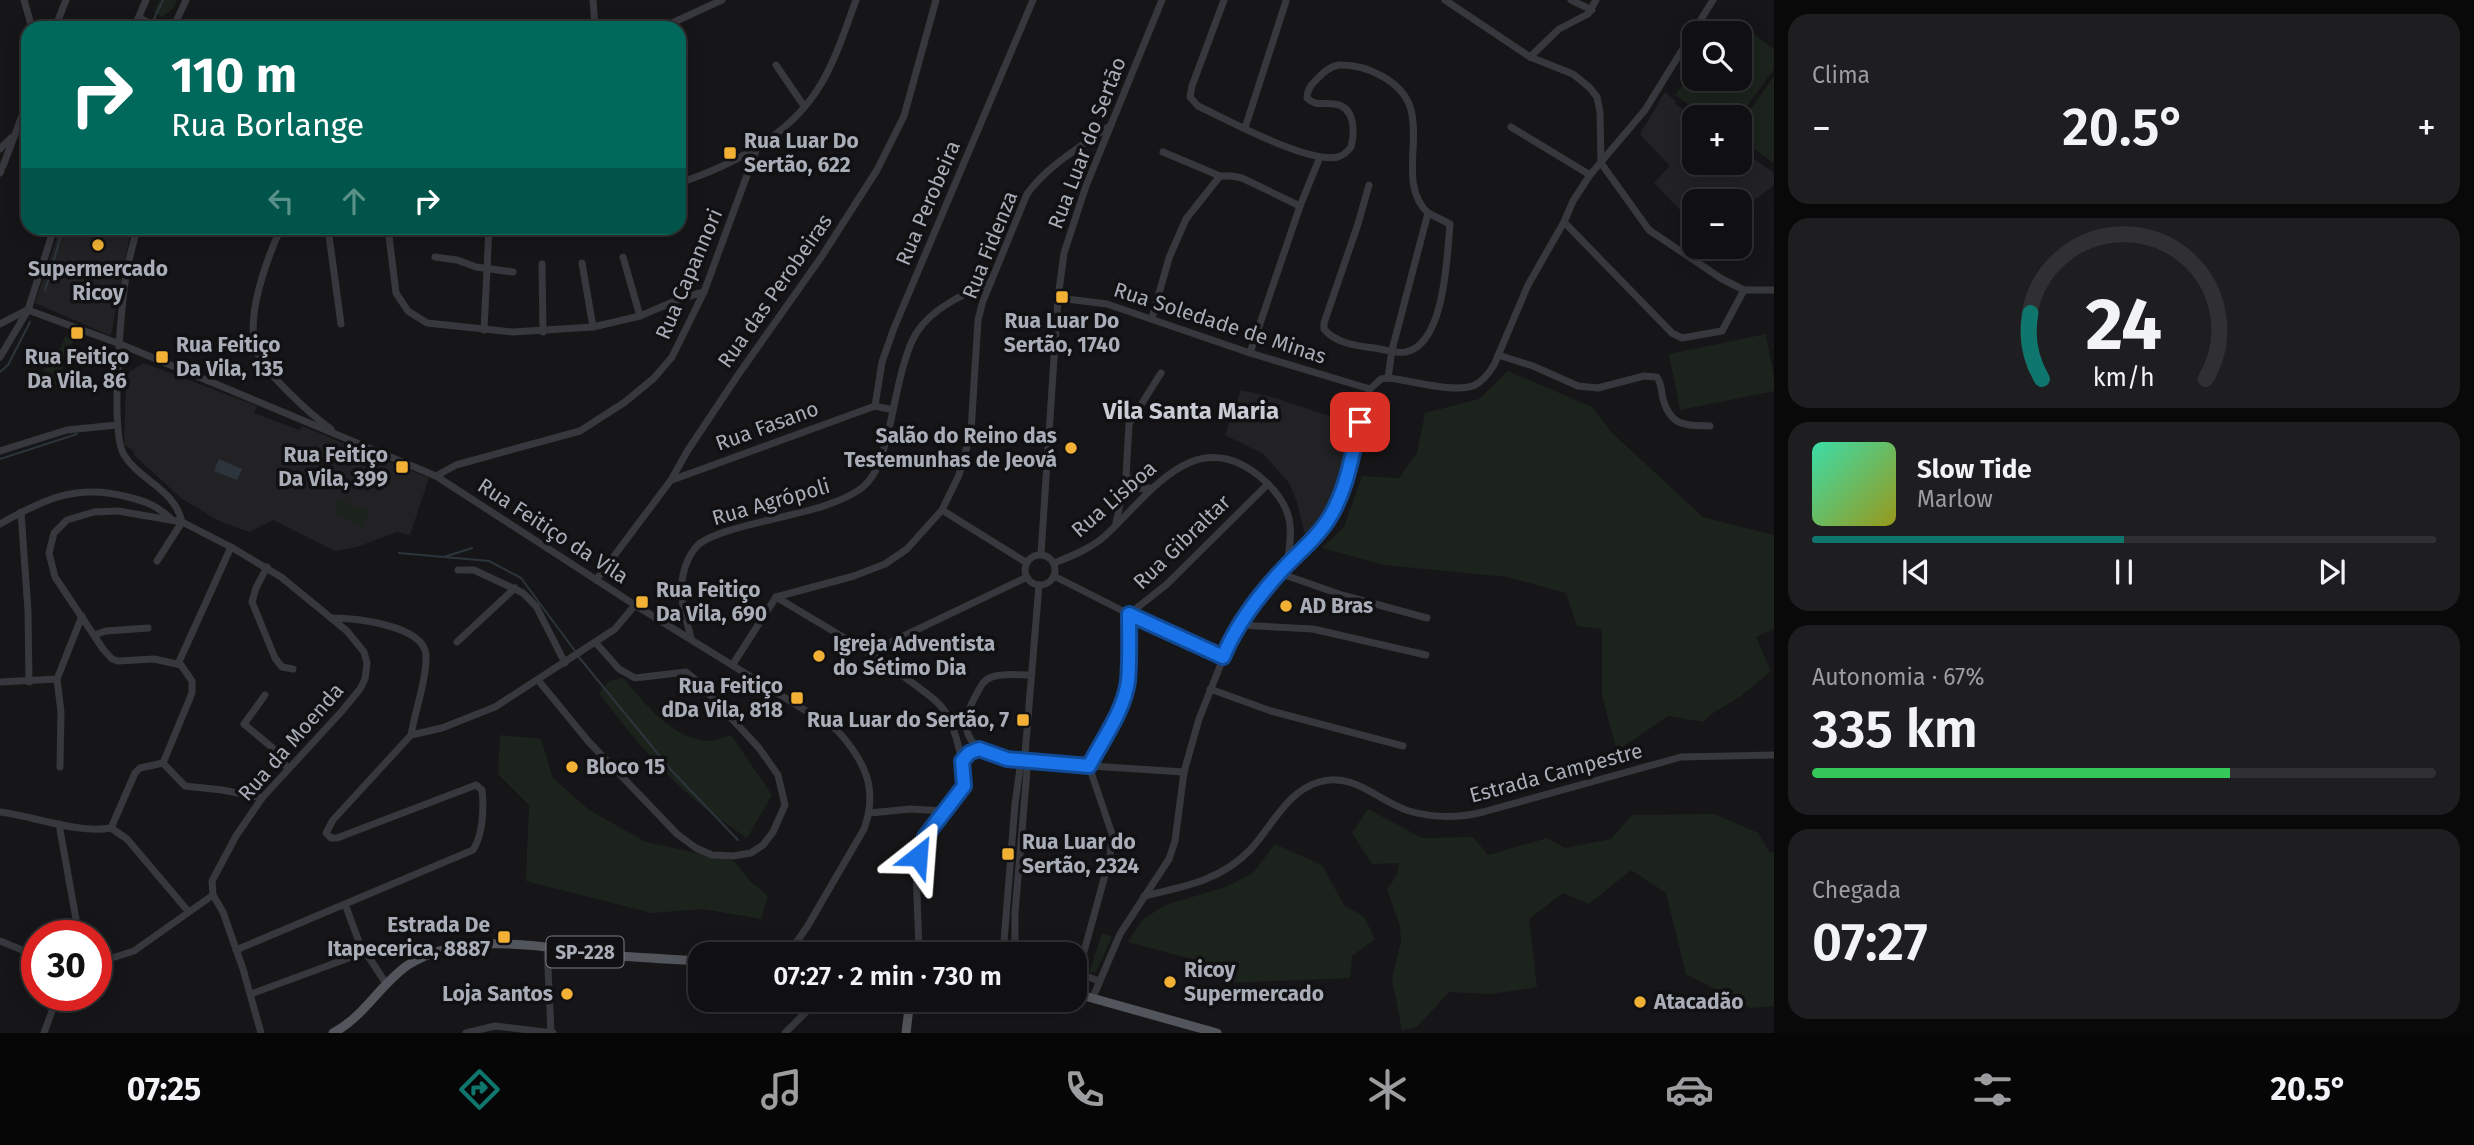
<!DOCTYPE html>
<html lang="pt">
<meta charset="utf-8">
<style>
body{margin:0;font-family:"Fira Sans",sans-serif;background:#1e1e20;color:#f1f3f6;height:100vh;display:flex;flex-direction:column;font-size:26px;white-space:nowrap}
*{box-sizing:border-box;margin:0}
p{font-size:23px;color:#9c9d9f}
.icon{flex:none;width:38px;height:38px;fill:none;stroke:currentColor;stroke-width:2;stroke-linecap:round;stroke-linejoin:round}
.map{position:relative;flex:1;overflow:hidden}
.sheet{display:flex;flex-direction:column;gap:14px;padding:14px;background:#09090a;width:700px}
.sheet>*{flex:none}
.guide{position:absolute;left:21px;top:21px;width:665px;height:214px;border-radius:21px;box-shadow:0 4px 18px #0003,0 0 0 2px #303032;background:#00695c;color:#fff;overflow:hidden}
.fabs{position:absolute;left:1682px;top:21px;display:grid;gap:14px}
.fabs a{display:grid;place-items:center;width:70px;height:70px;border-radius:14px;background:#101012;box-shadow:0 4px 18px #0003,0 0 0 2px #303032;font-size:35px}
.speed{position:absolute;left:21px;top:920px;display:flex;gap:14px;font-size:35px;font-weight:700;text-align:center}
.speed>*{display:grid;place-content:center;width:91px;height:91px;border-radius:50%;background:#101012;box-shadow:0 4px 18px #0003,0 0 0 2px #303032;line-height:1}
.speed .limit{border:10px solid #d22;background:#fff;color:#111}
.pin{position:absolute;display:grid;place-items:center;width:60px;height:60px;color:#fff;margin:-30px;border-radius:14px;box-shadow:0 4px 10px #0006}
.me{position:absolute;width:77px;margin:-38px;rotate:28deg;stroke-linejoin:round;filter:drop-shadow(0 0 5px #0008)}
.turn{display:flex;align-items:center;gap:24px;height:147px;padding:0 35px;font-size:32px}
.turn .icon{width:91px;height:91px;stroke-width:2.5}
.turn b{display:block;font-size:49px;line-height:60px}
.lanes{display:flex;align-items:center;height:66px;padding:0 35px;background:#0003;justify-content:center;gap:35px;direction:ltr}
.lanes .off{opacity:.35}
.big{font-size:52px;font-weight:600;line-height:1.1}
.sheet .card{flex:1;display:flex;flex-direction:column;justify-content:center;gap:10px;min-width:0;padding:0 24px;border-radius:21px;background:#1e1e20}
.sheet .dial{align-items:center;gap:0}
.dial svg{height:182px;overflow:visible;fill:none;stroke:#303032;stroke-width:7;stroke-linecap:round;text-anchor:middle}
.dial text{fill:#f1f3f6;stroke:none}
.song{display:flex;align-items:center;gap:21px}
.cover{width:84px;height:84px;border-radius:10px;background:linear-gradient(135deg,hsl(160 70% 55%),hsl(60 70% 35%))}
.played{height:7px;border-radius:4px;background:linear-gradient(90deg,#0f766e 50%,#303032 50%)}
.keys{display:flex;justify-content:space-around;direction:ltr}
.heat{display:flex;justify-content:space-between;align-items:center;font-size:38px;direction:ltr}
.charge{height:10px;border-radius:5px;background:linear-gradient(90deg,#34c759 67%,#303032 0)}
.trip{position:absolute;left:688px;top:942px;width:399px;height:70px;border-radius:21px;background:#101012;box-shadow:0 4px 18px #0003,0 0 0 2px #303032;font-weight:600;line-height:70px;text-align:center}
.tab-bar{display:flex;height:112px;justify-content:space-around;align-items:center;background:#060607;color:#9c9d9f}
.tab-bar .icon{width:49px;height:49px}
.tab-bar .active{color:#0f766e}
.tab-bar b{font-size:32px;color:#f1f3f6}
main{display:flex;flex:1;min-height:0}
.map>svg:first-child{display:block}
.built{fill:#222225}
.green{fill:#1c231d}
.water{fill:#2c353c}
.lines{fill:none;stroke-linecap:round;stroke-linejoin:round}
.stream{stroke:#2c353c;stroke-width:2}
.minor{stroke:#37383d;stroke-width:7}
.major{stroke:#53555c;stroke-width:9}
.route-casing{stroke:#114b97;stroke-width:18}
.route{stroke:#1a73e8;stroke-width:12}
.poi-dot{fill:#f2b134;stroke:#111113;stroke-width:2.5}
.labels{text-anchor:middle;stroke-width:7;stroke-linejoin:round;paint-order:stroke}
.shield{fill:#111113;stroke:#7b7e86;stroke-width:2}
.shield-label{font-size:19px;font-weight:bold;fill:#a8adb8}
.poi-label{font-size:21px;font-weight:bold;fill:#a8adb8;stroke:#111113;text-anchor:start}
.street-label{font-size:21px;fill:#a8adb8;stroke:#111113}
.quarter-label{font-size:24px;font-weight:bold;fill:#c9ccd4;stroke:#111113}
</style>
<main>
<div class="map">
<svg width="1774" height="1033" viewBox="0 0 1774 1033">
<rect width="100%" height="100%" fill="#161618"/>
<g class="built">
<path d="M1665,92L1676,101L1675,104L1694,117V163H1740V149L1774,173V185L1740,211V201H1694V219L1682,212L1654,183L1670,166L1640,134Z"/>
<path d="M60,228H131L111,336L35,303Z"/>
<path d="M144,363L257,406L254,413L299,430L302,426L429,478L410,535L397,532L357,547L335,551L273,520L249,532L219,521L182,499L134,455V451L124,445L126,376L129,372Z"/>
<path d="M1241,390L1275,398L1329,416L1338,411L1357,418L1328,510L1306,539L1297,502L1289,483L1263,454L1225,435Z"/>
</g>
<g class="green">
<path d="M160,0H177L173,9L162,17L154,12Z"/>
<path d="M1731,18L1774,49V69L1739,117H1706L1675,95L1694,70V79H1740V33H1721Z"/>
<path d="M1774,76V163L1740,139V124Z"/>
<path d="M1766,334L1774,378V391L1680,410L1669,354Z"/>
<path d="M65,336L73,341L52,394L38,350L61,348Z"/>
<path d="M1508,371L1592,407L1612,433L1703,517L1774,535V629L1756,637L1771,671L1741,696L1710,715L1704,722L1668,716L1617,751L1602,696V629L1577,626L1566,593L1507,577L1384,565L1322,548L1344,527L1362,476L1399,478L1417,453L1425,413L1479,399Z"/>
<path d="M340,500L370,512L363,527L334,514Z"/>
<path d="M623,678C646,704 671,739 710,741C716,741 725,737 731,735L772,795L747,838C729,825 710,813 694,799C658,768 627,731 599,693L609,681Z"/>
<path d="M500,735L541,739L553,778L589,810L646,842L734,861L749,880L768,896L761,919L703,909L652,913L526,881L529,805L498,774Z"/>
<path d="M1368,809L1422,838L1473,837L1488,855L1547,838L1565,848L1611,839L1632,815L1715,814L1758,833L1770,853L1774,852V1006L1751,1008L1686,974L1666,893L1631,870L1589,904L1563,893L1529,919L1537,987L1491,994L1449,992L1417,1027L1402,1030L1392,979L1401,941L1400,926L1387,889L1397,875L1399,863L1372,864L1352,833Z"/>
<path d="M1275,844L1322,865L1344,905L1364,917L1375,939L1352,956L1350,978L1227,983L1196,976L1199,961L1128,942L1142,920L1165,905L1226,887L1253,873Z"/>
<path d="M1102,933L1112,937L1096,972L1089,973Z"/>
</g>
<path class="water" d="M219,459L242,469L237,480L214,471Z"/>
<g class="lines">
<g class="stream">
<path d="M153,21L163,0"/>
<path d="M45,291L63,228"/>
<path d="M0,372L8,365L30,322"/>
<path d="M0,459L77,434"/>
<path d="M399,553L444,557L472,548"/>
<path d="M444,557L489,561L521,578L575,651"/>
<path d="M578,656L672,771L738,840"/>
</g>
<g class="minor">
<path d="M24,0L32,28"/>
<path d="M593,0L595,28"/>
<path d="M1224,0L1192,86L1190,97L1198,106C1228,120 1308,164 1338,157C1344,155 1348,151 1351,147C1355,131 1355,106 1334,104C1323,102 1316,107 1307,98C1307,90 1311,85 1317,79C1323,73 1330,66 1339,65C1367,64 1404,82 1411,110C1420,145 1400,186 1428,213L1392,350L1388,378"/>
<path d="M1445,0L1530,57L1573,74L1590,88L1597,97L1600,112L1601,163L1649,230L1722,279L1744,290H1774"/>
<path d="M1571,0L1592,10"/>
<path d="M139,18L161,28"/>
<path d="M55,28L66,0"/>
<path d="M134,28L146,0"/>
<path d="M173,28L186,0"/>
<path d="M661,28L722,0"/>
<path d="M1530,57L1559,29L1588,14L1596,0"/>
<path d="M776,65L804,106"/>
<path d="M1511,127L1590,175"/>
<path d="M1245,128L1286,1"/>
<path d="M0,149L11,138"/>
<path d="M1163,152L1220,176H1232L1242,178L1300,206"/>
<path d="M3,166L28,100"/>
<path d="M0,173L1,171"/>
<path d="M679,183C733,165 791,135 821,84C836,59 846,27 856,0"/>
<path d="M1369,185L1358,224L1324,323V329C1335,343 1357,346 1374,348C1383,349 1397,354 1406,352C1445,344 1447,256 1450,224L1428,213"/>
<path d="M1564,222L1672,333L1682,338L1722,331L1744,290"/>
<path d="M137,228C134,241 130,255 127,269C122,301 109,431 124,455C140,481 174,488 182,522"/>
<path d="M281,228C267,258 244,319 257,352C266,374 311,415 331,429"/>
<path d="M328,228L341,324"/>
<path d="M388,228L396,293L408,311L427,323L513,332L593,327L640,316L682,298L704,292"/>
<path d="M435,257L457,260L476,267L513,272"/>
<path d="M623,257L640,316"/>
<path d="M582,263L593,327"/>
<path d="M542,264L543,332"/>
<path d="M1058,298L1107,304L1250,353L1370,389"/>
<path d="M28,310L120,344L436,476L635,605L837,730C864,760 879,788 864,829L807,927L788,954"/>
<path d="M1152,318L1169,258L1186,219L1220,176"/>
<path d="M0,324L27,310"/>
<path d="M484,330L489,228"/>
<path d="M1250,353L1300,206L1320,157"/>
<path d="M1498,355L1533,366L1578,386L1598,388L1644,376L1657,377C1662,384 1661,391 1663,399C1671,427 1685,425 1710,426"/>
<path d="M0,357L28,310L54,228"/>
<path d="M893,410L875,406L882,362L894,328L1033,0"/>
<path d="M0,451L67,430L117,425"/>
<path d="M436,476L456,465L580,431L625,402L654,378L672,357L704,292L757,148"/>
<path d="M1127,476C1133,487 1138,491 1150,488"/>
<path d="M672,480L875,406"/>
<path d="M942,510L1027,563"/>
<path d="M21,512L28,611L29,682"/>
<path d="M1116,523L1126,476L1129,424L1161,373"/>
<path d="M0,524C44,499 77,483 128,497C145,501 158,506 171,519"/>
<path d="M1041,554L1058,298L1064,253L1086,186L1162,0"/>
<circle cx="1040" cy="570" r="15"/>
<path d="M157,561L182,522"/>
<path d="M1054,563C1072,556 1092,548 1106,535C1152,492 1198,419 1266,482C1294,509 1293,528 1287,565"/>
<path d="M267,567L256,588L252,602L275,658L282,667L293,669"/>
<path d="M458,570H474L523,593L536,606L565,663"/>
<path d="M1279,573L1342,595L1427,618"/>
<path d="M1054,576L1129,614L1223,657"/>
<path d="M596,580L671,480L688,450L738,375L822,256L877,170L904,116L936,0"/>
<path d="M776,597L854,576L885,564L907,549L942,510L959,475L971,432L978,320L983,301L1027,194C1048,165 1082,146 1111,125"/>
<path d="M331,618C354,618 424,625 426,655C427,678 415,711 411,735"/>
<path d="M1239,625L1313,629L1426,655"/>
<path d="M94,635L106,631L148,628"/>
<path d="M691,638C686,618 678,596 683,575C685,566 690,554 696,547C713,527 802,516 832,503C843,499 855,494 864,486C879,472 883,452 888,433C895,405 902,355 917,332C932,308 966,293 991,282"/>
<path d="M457,642L515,588"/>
<path d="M868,653L1027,577"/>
<path d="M178,664L231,547"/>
<path d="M733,664L776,597C824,626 873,653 918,687C928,695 940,702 946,713C956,730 965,766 963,786L920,847L916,868L919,950"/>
<path d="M1030,675C1018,675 1003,673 992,677C983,679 979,690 975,697C948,745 989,758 1029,762L1184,772"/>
<path d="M57,679L61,712L60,767"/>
<path d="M538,680L588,741L677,834L696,848L712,855L733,856L751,853L763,845L773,832L785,805L778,775L759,748L697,681L686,672L635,678L619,669L596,643"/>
<path d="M0,682L57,679L82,616"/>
<path d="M1210,689L1271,711L1403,746"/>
<path d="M265,695L244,724L274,749L288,769"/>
<path d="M411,735L442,728L495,707L615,629L635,605"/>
<path d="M962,761L969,753L979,749"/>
<path d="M163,763L185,786L222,790L262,798"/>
<path d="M0,812C34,816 77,834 111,828L135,773L140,768L163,763L192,693V681L181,665L154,659L118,661L112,659L103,649L55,577L49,553L54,533L67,520L94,512L118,511L182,522L231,547L281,577L347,631L364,652L367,663L365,679L360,689L342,711L262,798L236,836L212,881L213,895L223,912L243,969L261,1033"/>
<path d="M870,813L910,809L946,811"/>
<path d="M59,824L79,936"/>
<path d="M111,828L127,839L188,911"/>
<path d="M1144,896C1184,887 1222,880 1251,849C1273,825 1286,792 1319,782C1353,771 1378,801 1409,811C1433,818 1459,818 1483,812L1681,757L1774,755"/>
<path d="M345,904L359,942L387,985"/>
<path d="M0,941L37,956"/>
<path d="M793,946L982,954"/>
<path d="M547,947L551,1032"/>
<path d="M236,950L473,850C483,835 484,808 482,790L476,785L337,838H331L326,833L333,820L411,735"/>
<path d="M1003,954L1015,804L1021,761L1025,754L1039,585"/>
<path d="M1015,954V913L1028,759"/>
<path d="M96,963L134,951L213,895"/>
<path d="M1075,972L1099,981"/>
<path d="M1074,988L1110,857L1112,834L1089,766C1104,739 1124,711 1128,681C1130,659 1129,636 1129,614L1166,585L1268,484"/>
<path d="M251,994L365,952"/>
<path d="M1093,997L1120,934L1169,859L1175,841L1184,772L1199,719L1232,636L1261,594L1310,543L1330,517L1341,493L1370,389L1381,379L1388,378C1410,380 1455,394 1475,385C1483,381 1489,373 1494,365L1528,285L1564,222L1573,201L1590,175L1645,110L1713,0"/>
<path d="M44,1033L52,1011"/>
<path d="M466,1033L495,1026L553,1033"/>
<path d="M785,1033L819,999"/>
</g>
<g class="major">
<path d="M1074,993L1217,1033"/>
<path d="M333,1033C364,1017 380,984 408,965C464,929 548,948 609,955C639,958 670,959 700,961"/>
<path d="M906,1033L910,999"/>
</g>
</g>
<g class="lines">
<g class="route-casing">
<path id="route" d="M918,856L925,837L964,786L962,761L969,753L979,749L1007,759L1089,766C1103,739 1124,711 1128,681C1130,659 1129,636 1129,614L1223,657C1237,623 1259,595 1284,568C1299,552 1317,538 1328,520C1347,491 1352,454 1360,422"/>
</g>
<use href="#route" class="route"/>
</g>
<g class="poi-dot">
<rect x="723" y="146" width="14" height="14" rx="3.5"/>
<circle cx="98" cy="245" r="7"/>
<rect x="1055" y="290" width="14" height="14" rx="3.5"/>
<rect x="70" y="326" width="14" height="14" rx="3.5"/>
<rect x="155" y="350" width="14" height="14" rx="3.5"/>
<circle cx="1071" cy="448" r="7"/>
<rect x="395" y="460" width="14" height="14" rx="3.5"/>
<rect x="635" y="595" width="14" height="14" rx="3.5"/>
<circle cx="1286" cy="606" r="7"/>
<circle cx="819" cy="656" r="7"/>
<rect x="790" y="691" width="14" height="14" rx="3.5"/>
<rect x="1016" y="713" width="14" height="14" rx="3.5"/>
<circle cx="572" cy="767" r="7"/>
<rect x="1001" y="847" width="14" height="14" rx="3.5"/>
<rect x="497" y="930" width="14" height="14" rx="3.5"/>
<circle cx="1170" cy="982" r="7"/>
<circle cx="567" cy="994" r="7"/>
<circle cx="1640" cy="1002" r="7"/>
</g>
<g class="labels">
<rect class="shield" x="546.5" y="936.5" width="77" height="31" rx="5"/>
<g class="shield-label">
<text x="585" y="959">SP-228</text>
</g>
<g class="poi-label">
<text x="744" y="148">Rua Luar Do<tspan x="744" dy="24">Sertão, 622</tspan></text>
<text x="98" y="276" text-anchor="middle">Supermercado<tspan x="98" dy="24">Ricoy</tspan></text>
<text x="1062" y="328" text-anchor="middle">Rua Luar Do<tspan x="1062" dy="24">Sertão, 1740</tspan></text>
<text x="176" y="352">Rua Feitiço<tspan x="176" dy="24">Da Vila, 135</tspan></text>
<text x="77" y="364" text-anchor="middle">Rua Feitiço<tspan x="77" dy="24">Da Vila, 86</tspan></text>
<text x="1057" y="443" text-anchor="end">Salão do Reino das<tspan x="1057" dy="24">Testemunhas de Jeová</tspan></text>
<text x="388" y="462" text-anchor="end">Rua Feitiço<tspan x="388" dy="24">Da Vila, 399</tspan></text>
<text x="656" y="597">Rua Feitiço<tspan x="656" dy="24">Da Vila, 690</tspan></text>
<text x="1300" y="613">AD Bras</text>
<text x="833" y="651">Igreja Adventista<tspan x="833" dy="24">do Sétimo Dia</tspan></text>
<text x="783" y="693" text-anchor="end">Rua Feitiço<tspan x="783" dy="24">dDa Vila, 818</tspan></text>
<text x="1009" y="727" text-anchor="end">Rua Luar do Sertão, 7</text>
<text x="586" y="774">Bloco 15</text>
<text x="1022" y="849">Rua Luar do<tspan x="1022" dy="24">Sertão, 2324</tspan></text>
<text x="490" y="932" text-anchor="end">Estrada De<tspan x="490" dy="24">Itapecerica, 8887</tspan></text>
<text x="1184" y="977">Ricoy<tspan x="1184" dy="24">Supermercado</tspan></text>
<text x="553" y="1001" text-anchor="end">Loja Santos</text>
<text x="1654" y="1009">Atacadão</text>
</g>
<g class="street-label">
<text transform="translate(1087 143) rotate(-69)" y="7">Rua Luar do Sertão</text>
<text transform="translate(928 203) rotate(-67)" y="7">Rua Perobeira</text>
<text transform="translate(990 245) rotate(-68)" y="7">Rua Fidenza</text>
<text transform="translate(689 274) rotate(-67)" y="7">Rua Capannori</text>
<text transform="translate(775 291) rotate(-55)" y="7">Rua das Perobeiras</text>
<text transform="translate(1220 323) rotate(18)" y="7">Rua Soledade de Minas</text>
<text transform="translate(767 426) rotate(-20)" y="7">Rua Fasano</text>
<text transform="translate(1114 499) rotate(-41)" y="7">Rua Lisboa</text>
<text transform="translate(771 502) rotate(-16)" y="7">Rua Agrópoli</text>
<text transform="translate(553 531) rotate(33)" y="7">Rua Feitiço da Vila</text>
<text transform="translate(1182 542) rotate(-44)" y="7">Rua Gibraltar</text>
<text transform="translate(291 742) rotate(-49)" y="7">Rua da Moenda</text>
<text transform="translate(1556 773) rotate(-15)" y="7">Estrada Campestre</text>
</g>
<g class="quarter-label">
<text x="1191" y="419">Vila Santa Maria</text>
</g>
</g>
</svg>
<div class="fabs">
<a><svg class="icon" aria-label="search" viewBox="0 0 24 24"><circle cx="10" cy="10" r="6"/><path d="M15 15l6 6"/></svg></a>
<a>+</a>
<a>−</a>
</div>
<div class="speed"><div class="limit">30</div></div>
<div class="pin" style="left:1360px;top:422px;background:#d93025"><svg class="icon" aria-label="arrive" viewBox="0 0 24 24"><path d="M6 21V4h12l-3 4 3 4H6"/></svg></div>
<svg class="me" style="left:918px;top:856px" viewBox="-20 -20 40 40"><path d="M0-17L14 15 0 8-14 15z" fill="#1a73e8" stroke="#fff" stroke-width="4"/></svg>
<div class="trip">07:27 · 2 min · 730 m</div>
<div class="guide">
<div class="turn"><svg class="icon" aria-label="right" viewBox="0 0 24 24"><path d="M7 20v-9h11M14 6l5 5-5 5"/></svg><div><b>110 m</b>Rua Borlange</div></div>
<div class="lanes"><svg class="icon off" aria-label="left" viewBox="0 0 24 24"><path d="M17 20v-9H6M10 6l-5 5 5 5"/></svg><svg class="icon off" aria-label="ahead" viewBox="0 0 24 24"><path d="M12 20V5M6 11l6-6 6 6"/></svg><svg class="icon" aria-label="right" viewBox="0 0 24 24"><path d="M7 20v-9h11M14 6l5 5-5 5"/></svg></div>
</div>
</div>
<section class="sheet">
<div class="card"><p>Clima</p>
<div class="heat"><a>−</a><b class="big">20.5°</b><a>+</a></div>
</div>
<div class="card dial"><svg viewBox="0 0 100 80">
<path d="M14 69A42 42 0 1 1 86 69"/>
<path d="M14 69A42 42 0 0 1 9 40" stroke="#0f766e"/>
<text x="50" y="56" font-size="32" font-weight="700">24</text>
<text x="50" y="72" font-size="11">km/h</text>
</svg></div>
<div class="card">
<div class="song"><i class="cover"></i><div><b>Slow Tide</b><p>Marlow</p></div></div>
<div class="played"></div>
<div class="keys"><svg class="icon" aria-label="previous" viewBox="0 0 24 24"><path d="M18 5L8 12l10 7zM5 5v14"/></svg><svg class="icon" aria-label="pause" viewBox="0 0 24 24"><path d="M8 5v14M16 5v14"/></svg><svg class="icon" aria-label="next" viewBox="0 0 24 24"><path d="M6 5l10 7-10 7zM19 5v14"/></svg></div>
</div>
<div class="card"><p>Autonomia · 67%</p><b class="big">335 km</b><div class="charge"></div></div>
<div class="card"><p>Chegada</p><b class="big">07:27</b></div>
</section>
</main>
<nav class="tab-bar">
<b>07:25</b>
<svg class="icon active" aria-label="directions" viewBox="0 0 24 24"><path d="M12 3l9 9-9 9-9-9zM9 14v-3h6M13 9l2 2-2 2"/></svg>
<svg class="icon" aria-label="music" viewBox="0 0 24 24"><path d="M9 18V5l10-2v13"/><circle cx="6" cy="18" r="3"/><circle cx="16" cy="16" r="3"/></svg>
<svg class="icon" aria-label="phone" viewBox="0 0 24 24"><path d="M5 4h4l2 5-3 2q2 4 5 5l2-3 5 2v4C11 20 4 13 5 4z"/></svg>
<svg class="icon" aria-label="climate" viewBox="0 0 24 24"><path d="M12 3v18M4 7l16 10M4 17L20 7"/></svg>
<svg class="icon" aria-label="car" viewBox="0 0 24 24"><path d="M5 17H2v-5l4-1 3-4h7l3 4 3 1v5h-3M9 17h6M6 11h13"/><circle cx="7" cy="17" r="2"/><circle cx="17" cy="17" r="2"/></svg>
<svg class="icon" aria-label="filters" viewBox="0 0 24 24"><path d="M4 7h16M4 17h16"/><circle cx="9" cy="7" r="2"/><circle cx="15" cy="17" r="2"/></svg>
<b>20.5°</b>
</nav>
